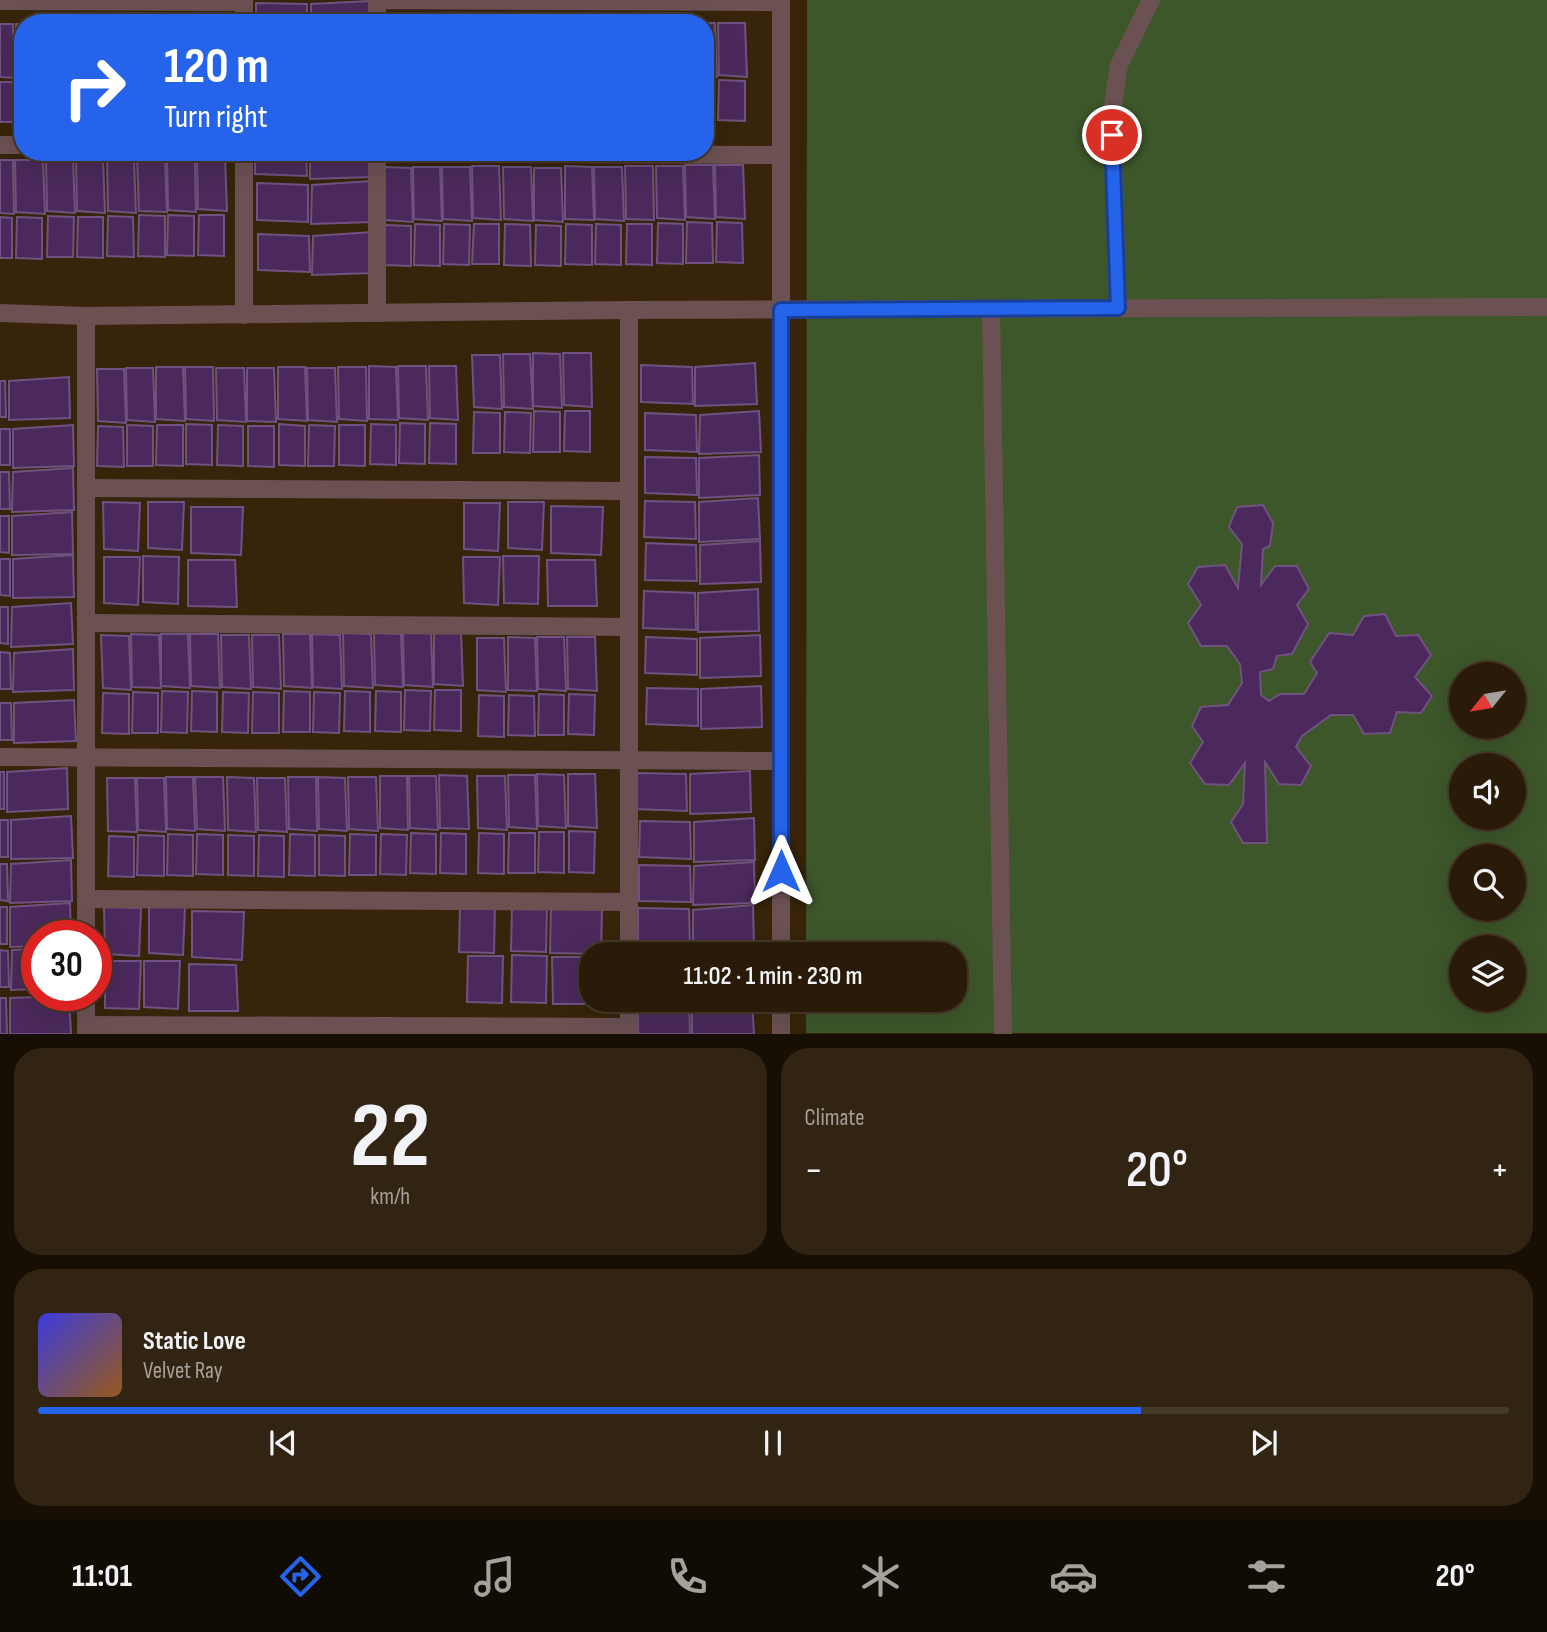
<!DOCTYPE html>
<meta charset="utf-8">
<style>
body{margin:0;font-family:"Sofia Sans Condensed",sans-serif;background:#312412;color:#f1f3f6;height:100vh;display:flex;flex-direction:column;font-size:26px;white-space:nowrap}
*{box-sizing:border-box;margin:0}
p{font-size:23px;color:#a5a19c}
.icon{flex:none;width:38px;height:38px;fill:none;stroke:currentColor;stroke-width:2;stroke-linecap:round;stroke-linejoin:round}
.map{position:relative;height:1034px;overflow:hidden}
.side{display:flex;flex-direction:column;gap:14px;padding:14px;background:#170f04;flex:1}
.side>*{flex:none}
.guide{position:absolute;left:14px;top:14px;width:700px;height:147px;border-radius:28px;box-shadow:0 7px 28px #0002,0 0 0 2px #453929;background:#2563eb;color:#fff;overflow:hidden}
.needle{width:46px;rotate:240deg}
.controls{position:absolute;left:1449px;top:662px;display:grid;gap:14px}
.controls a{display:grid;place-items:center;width:77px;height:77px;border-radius:50%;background:#291b08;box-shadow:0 7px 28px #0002,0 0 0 2px #453929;font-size:35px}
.speed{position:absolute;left:21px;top:920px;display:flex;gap:14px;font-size:35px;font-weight:700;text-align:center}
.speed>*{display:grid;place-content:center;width:91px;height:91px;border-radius:50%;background:#291b08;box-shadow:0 7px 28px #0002,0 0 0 2px #453929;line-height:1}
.speed .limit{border:10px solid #d22;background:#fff;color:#111}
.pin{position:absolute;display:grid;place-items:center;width:60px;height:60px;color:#fff;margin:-30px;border:4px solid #fff;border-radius:50%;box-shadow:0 2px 7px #0007}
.me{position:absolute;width:77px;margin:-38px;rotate:0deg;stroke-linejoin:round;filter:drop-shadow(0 0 5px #0008)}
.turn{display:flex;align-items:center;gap:24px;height:147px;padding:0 35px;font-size:32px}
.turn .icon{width:91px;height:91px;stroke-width:2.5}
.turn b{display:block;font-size:49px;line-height:60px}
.big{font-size:52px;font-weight:600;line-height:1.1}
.side .card{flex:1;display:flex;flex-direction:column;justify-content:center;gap:10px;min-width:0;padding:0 24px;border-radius:28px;background:#312412}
.side .dial{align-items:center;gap:0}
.dial b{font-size:91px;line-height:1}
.song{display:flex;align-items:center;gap:21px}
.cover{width:84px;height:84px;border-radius:10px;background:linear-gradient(135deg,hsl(240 70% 55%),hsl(30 70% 35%))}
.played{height:7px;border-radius:4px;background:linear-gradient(90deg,#2563eb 75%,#453929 75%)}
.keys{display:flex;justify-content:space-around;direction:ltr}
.heat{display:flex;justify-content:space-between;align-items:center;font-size:38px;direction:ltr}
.side .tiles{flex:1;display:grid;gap:14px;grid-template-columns:1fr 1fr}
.card:last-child{grid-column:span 2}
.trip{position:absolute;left:579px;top:942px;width:388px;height:70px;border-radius:28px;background:#291b08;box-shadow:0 7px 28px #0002,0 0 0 2px #453929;font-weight:600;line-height:70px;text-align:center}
.tab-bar{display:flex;height:112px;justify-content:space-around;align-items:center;background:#100b03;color:#a5a19c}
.tab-bar .icon{width:49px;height:49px}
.tab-bar .current{color:#2563eb}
.tab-bar b{font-size:32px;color:#f1f3f6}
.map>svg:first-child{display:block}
.green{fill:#3d562a;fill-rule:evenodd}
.building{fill:#4b295c;stroke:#705280;stroke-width:2}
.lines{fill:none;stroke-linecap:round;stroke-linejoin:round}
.street{stroke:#6c5153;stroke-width:18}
.route-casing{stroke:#184099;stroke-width:18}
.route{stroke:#2563eb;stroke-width:12}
</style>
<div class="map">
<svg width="1547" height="1034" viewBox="0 0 1547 1034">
<rect width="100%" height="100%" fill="#37240a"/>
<path class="green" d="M807,0H1547V1033H806V999H956V954H806ZM1461,674H1514V726H1461ZM1461,765H1514V817H1461ZM1461,856H1514V908H1461ZM1461,947H1514V999H1461Z"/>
<g class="building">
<path d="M370,1L371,23H311V4Z"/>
<path d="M256,3L307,4V23H256Z"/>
<path d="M705,23H715L717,77L705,76Z"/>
<path d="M718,23H745L747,77L719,75Z"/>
<path d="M0,24H13L15,78L0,77Z"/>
<path d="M16,24H23V77H17Z"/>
<path d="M719,80L745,81V121L718,120Z"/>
<path d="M705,81H714L715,121H705Z"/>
<rect x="0" y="82" width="13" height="40"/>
<path d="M18,82H23V122H17Z"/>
<path d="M255,152H306L307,176L255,174Z"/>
<path d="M310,152H370L371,177L310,179Z"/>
<path d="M167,157L195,158L196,212L168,210Z"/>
<path d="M197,157H225L227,211L198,209Z"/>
<path d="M137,158H165L167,212L139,211Z"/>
<path d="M46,159H73L75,213L47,211Z"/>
<path d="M76,159H103L105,213L77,211Z"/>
<path d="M107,159H134L136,213L108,211Z"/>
<path d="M0,160H13L14,214L0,213Z"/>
<path d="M15,160H43L45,214L16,212Z"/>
<path d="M685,165H713L715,219L686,217Z"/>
<path d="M715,165H743L745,219L716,217Z"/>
<path d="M472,166H499L501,220L473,218Z"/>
<path d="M565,166L592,167L594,220L565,219Z"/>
<path d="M625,166H653L654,220L626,219Z"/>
<path d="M656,166H683L685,220L657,218Z"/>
<path d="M384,167L411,168L413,222L385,220Z"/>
<path d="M413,167H440L442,221L414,219Z"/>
<path d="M442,167H470L472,221L443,219Z"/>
<path d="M503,167H531L533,221L504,219Z"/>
<path d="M594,167H622L624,221L595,219Z"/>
<path d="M534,168H561L563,222L534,220Z"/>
<path d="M371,181L373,222L311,224L312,185Z"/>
<path d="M257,183L308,185V222L257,220Z"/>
<path d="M139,215L165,216V257L138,256Z"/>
<path d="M168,215L194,216V256L167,255Z"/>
<path d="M199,215H224V256L198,255Z"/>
<path d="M48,216L74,217L73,257H47Z"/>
<path d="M108,216L133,217L134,257L107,256Z"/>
<path d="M0,217L12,218V258H0Z"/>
<path d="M17,217L42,218V259L16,258Z"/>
<path d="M78,217H103V258L77,257Z"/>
<path d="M687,222L712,223L713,263H686Z"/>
<path d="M717,222L742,223L743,263L716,262Z"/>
<path d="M658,223L683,224V264L657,263Z"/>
<path d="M415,224L440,225V266L414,265Z"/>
<path d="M444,224L470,225L469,265L443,264Z"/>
<path d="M474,224H499V264H472Z"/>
<path d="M505,224L530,225L531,266L504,265Z"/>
<path d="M566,224L592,225V265L565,264Z"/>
<path d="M596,224L621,225V265L595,264Z"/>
<path d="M627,224H652V265L626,264Z"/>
<path d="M385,225L411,226V266L384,265Z"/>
<path d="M536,225L561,226V266L535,265Z"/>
<path d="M372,232L373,273L312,275L313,236Z"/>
<path d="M258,234L309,236L310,272L258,270Z"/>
<path d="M533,353L560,354L562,408L533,406Z"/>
<path d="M563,353H591L592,407L564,405Z"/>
<path d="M503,354H530L533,409L504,407Z"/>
<path d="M472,355H500L502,409L474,407Z"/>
<path d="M755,363L757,404L695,406V367Z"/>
<path d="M641,365L692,367L693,404L641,402Z"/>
<path d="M369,366L396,367L398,420L369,419Z"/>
<path d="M398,366H426L428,420L399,418Z"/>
<path d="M429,366H456L458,420L430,418Z"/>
<path d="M156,367H183L185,421L156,419Z"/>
<path d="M185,367H213L214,421L186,419Z"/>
<path d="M278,367H305L307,421L278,419Z"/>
<path d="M338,367H366L367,421L339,419Z"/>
<path d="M126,368H153L155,422L127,420Z"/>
<path d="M216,368H244L246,422L217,420Z"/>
<path d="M247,368H274L276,422L247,421Z"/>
<path d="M307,368H335L337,422L308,420Z"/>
<path d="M97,369H124L126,423L98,421Z"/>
<path d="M69,377L70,418L9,420V381Z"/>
<path d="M0,381H5L6,417H0Z"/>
<path d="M534,411L560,412V452H533Z"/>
<path d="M565,411H590V452L564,451Z"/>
<path d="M759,411L761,452L699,454L700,415Z"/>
<path d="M474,412L500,413V453H473Z"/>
<path d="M505,412L531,413L530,453L504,452Z"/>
<path d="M645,413L696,415L697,452L645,450Z"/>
<path d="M400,423L425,424V464L399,463Z"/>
<path d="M430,423L456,424V464L429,463Z"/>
<path d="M186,424L212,425V465L186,464Z"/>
<path d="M279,424L305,426V466L279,465Z"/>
<path d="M371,424L396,425V465L370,464Z"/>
<path d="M73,425L74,466L13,468V429Z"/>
<path d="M127,425L153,426V466H127Z"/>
<path d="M157,425H183V466L156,465Z"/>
<path d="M218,425L243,426V466L217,465Z"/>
<path d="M309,425L335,426L334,466H308Z"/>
<path d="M339,425H365V466L339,465Z"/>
<path d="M98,426L123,427L124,467L97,466Z"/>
<path d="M248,426H274V467L248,466Z"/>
<rect x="0" y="429" width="10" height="36"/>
<path d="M759,455L760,495L699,498V458Z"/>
<path d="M645,457L696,458L697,495L645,493Z"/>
<path d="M73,468L74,510L12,512L13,472Z"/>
<path d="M0,472H9L10,509H0Z"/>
<path d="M758,498L760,539L699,542V502Z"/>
<path d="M645,501L695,502L696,539L644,537Z"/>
<path d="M103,502L140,503L138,551L104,549Z"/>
<path d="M148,502H184L182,550L148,548Z"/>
<path d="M508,502H544L542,550L508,548Z"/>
<path d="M464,503H500L498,551L464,549Z"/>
<path d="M1263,505L1273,523L1270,546L1263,549L1261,585L1275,566H1297L1309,589L1297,605L1308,624L1292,654L1277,656L1273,669L1260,672L1261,695L1269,701L1280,694H1304L1317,673L1310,662L1329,633L1353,635L1364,616L1385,614L1396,636L1418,635L1431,655L1415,677L1432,696L1421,713L1397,712L1390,733L1364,734L1353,715H1331L1302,736L1296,747L1311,766L1301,785L1279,784L1265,762L1267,843H1243L1231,822L1243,804L1245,763L1229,785L1205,784L1190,763L1203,742L1192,726L1201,707L1228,705L1242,683L1240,664L1227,646H1201L1188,623L1201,605L1188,584L1198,567L1225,565L1238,588L1242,544L1229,527L1237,507Z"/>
<path d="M551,506L603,507L601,555L551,553Z"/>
<path d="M191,507H243L241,555L191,553Z"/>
<path d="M72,512L73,554L12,555V516Z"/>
<path d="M0,516H9V553L0,552Z"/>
<path d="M760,541L761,582L700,584V545Z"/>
<path d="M646,543L696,545L697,581L645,580Z"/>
<path d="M73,555L74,597L13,598V559Z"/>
<path d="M143,556L179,557L178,604L143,602Z"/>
<path d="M503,556H539L538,604L504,603Z"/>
<path d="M104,557H140L138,605L104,603Z"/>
<path d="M463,557H500L498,605L464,603Z"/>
<path d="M0,559H10V596L0,595Z"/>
<path d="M188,560H235L237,607L188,606Z"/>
<path d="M547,560H595L597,606H548Z"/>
<path d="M758,589L759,631L698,632V593Z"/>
<path d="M644,591L695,593L696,630L643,628Z"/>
<path d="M71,603L73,644L11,647L12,607Z"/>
<path d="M0,607H8V644L0,643Z"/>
<path d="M434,632H461L463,686L434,684Z"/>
<path d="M343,633L371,634L373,688L344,686Z"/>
<path d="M374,633L401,634L403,687L375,685Z"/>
<path d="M403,633H431L433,687L404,685Z"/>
<path d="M131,634L159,635L161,688L132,687Z"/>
<path d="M161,634H188L190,688L161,686Z"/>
<path d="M190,634H218L220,688L191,686Z"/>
<path d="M283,634H310L312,688L284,686Z"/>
<path d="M312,634L340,635L342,689L313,687Z"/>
<path d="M101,635L129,636L131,690L103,688Z"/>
<path d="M221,635H249L251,689L222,687Z"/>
<path d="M252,635H279L281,689L253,687Z"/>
<path d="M760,635L761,676L700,678V638Z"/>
<path d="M508,637L535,638L537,691L508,690Z"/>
<path d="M537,637H564L566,691L538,689Z"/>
<path d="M567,637H595L597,691L568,689Z"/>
<path d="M646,637L697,639V675L645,673Z"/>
<path d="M477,638H504L506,692L477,690Z"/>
<path d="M73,649L74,690L13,692L14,653Z"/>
<path d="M0,652L10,653L11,689H0Z"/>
<path d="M761,686L762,727L701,729V689Z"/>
<path d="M647,688L698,689V726L646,724Z"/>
<path d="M405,690L431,691L430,731L404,730Z"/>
<path d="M435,690H461V731L434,730Z"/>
<path d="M162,691L188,692L187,733L161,732Z"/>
<path d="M192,691L217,692V732L191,731Z"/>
<path d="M284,691L310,692V732H283Z"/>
<path d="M345,691L370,692V732L344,731Z"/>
<path d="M376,691L401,692V732L375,731Z"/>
<path d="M133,692L158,693V733H132Z"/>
<path d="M223,692L249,693L248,733L222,732Z"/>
<path d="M253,692L279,693V733H252Z"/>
<path d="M314,692L340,693L339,733L313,732Z"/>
<path d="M103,693L129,694V734L102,733Z"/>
<path d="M539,694L564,695V735H538Z"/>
<path d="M569,694L595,695L594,735L568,734Z"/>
<path d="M479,695L504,696V737L478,736Z"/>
<path d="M509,695L534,696L535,736L508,735Z"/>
<path d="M74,700L76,741L14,743V703Z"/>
<path d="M0,703H11L12,740H0Z"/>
<path d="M67,768L68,809L7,812V772Z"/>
<path d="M750,771L751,812L690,814V774Z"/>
<rect x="0" y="772" width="4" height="37"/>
<path d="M635,773L686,774L687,811L635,809Z"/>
<path d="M537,774L564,775L566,828L538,826Z"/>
<path d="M568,774H595L597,828L568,826Z"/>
<path d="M439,775L467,776L469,829L440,828Z"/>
<path d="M508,775H535L537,829L509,827Z"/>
<path d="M380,776H407L408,830L380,828Z"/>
<path d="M409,776H436L438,830L410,828Z"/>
<path d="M477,776H505L507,830L478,828Z"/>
<path d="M166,777H193L195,831L167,829Z"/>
<path d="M195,777H223L225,831L197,829Z"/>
<path d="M227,777L254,778L256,832L228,830Z"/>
<path d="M288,777H316L317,831L289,829Z"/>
<path d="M318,777L345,778L347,831L319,829Z"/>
<path d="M348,777H376L378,831L349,829Z"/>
<path d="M107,778H135L137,832L108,831Z"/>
<path d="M137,778H164L166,832L138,830Z"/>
<path d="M257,778H285L287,832L258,830Z"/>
<path d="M71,816L73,858L11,859V820Z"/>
<path d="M754,818L755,860L694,862V822Z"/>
<rect x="0" y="820" width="8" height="37"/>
<path d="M640,821L690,822L691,859L639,857Z"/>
<path d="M569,831L595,832L594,873L569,872Z"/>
<path d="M539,832H564V873L538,872Z"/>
<path d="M411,833L436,834V874L410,873Z"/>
<path d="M441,833L466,834V874L440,873Z"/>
<path d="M479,833L504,834V874L478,873Z"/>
<path d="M509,833H535V873H508Z"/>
<path d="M168,834L193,835V876L167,875Z"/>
<path d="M197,834L223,835V875L196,874Z"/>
<path d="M290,834L315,835V876L289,875Z"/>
<path d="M350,834L376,835V875H349Z"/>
<path d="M381,834L407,835L406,875L380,874Z"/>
<path d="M138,835L164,836V876L137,875Z"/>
<path d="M228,835L254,836V876L228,875Z"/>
<path d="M259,835L284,836V877L258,876Z"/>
<path d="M319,835L345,836V876L319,875Z"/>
<path d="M109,836L134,837V877L108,876Z"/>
<path d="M71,860L72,901L10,903L11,864Z"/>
<path d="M754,862L755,903L693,905L694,866Z"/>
<path d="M0,864H7L8,901L0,900Z"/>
<path d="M639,865L690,866L691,902L639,901Z"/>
<path d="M70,903L71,936H37V946L10,947V907Z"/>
<path d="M512,904L547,905L546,952L511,951Z"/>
<path d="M460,905H495L494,953L459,952Z"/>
<path d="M753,905L754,947L693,949V910Z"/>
<path d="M551,906L602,907L601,954L550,953Z"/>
<rect x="0" y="907" width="7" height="37"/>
<path d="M104,907L141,908L139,956L105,954Z"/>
<path d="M149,907H185L183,955L149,953Z"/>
<path d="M638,908L689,909L690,946L638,944Z"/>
<path d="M192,911L244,912L242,960L192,957Z"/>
<path d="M37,949V989L11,990L12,950Z"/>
<path d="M754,949V954H694V952Z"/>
<path d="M0,950L8,951L9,987H0Z"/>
<path d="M640,951L691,952V954H640Z"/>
<path d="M512,955L547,956L546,1003L511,1002Z"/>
<path d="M468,956H503L502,1003L467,1002Z"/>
<path d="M552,957H592V999H601V1004H553Z"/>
<path d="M105,961H141L139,1009L105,1008Z"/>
<path d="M144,961H180L178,1009L144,1007Z"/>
<path d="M189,964L236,965L238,1011H189Z"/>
<path d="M69,996L71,1034H10V998Z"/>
<path d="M0,998H6L7,1034H0Z"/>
<path d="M638,999L689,1001L690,1034H638Z"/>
<path d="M752,999L754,1034H692V1000Z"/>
</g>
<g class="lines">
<g class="street">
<path d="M0,1L244,2"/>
<path d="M244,23V0"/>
<path d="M377,23V0L781,2"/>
<path d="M0,145H23"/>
<path d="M377,152V313"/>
<path d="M377,153L781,155"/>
<path d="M1118,308L1112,111L1119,65L1151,0"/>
<path d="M991,309L1003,1034"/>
<path d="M0,313L86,316L629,310L1547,307"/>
<path d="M244,315V152"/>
<path d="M86,488L629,491"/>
<path d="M86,623L629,627"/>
<path d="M0,757L781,761"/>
<path d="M86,899L629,902"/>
<path d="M86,936V316"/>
<path d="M629,954V310"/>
<path d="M781,954V0"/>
<path d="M86,996V1034"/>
<path d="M86,1025L629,1027"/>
<path d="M629,1034V999"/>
<path d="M781,1034V999"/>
</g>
</g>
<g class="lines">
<g class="route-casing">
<path id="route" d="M781,871V310L1118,308L1112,135"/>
</g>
<use href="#route" class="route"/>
</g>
</svg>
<div class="controls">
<a><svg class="needle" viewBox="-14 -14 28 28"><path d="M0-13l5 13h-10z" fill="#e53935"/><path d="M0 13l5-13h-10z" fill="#a5a19c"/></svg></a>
<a><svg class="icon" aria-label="sound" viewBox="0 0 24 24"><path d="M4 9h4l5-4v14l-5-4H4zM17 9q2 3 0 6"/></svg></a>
<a><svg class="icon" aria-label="search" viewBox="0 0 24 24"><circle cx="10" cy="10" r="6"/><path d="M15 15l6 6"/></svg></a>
<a><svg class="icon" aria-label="layers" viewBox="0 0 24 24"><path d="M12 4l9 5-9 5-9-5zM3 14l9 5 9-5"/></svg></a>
</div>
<div class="speed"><div class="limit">30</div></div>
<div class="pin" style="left:1112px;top:135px;background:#d93025"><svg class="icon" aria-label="arrive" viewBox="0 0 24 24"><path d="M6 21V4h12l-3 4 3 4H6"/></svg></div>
<svg class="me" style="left:781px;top:871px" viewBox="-20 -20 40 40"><path d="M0-17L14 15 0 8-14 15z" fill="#2563eb" stroke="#fff" stroke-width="4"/></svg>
<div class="trip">11:02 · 1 min · 230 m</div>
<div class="guide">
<div class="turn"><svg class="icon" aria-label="right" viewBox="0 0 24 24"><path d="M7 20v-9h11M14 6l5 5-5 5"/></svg><div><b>120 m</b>Turn right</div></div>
</div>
</div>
<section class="side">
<div class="tiles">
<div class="card dial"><b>22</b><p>km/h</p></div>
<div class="card"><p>Climate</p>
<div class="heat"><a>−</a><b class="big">20°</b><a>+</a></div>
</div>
<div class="card">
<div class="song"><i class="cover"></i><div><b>Static Love</b><p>Velvet Ray</p></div></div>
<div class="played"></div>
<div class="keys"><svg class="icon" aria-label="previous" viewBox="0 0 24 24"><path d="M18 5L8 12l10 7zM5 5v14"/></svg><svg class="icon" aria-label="pause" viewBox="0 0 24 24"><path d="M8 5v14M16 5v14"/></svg><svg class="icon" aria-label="next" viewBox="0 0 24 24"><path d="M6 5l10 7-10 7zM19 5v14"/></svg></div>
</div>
</div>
</section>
<nav class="tab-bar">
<b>11:01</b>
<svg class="icon current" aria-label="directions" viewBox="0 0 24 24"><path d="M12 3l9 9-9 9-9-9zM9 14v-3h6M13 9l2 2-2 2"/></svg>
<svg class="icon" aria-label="music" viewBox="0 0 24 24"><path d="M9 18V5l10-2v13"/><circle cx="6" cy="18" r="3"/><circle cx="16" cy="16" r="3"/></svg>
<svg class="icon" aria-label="phone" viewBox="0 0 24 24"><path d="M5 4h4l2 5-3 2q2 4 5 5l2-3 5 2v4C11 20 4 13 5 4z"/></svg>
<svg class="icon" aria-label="climate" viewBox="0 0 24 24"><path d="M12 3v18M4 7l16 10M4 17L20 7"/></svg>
<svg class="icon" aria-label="car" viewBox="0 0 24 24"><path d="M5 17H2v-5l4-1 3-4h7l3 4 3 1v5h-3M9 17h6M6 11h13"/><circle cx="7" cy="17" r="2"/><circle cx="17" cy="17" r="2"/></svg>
<svg class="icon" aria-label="filters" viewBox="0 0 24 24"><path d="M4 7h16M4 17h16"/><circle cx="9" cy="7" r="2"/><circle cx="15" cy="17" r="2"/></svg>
<b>20°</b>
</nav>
